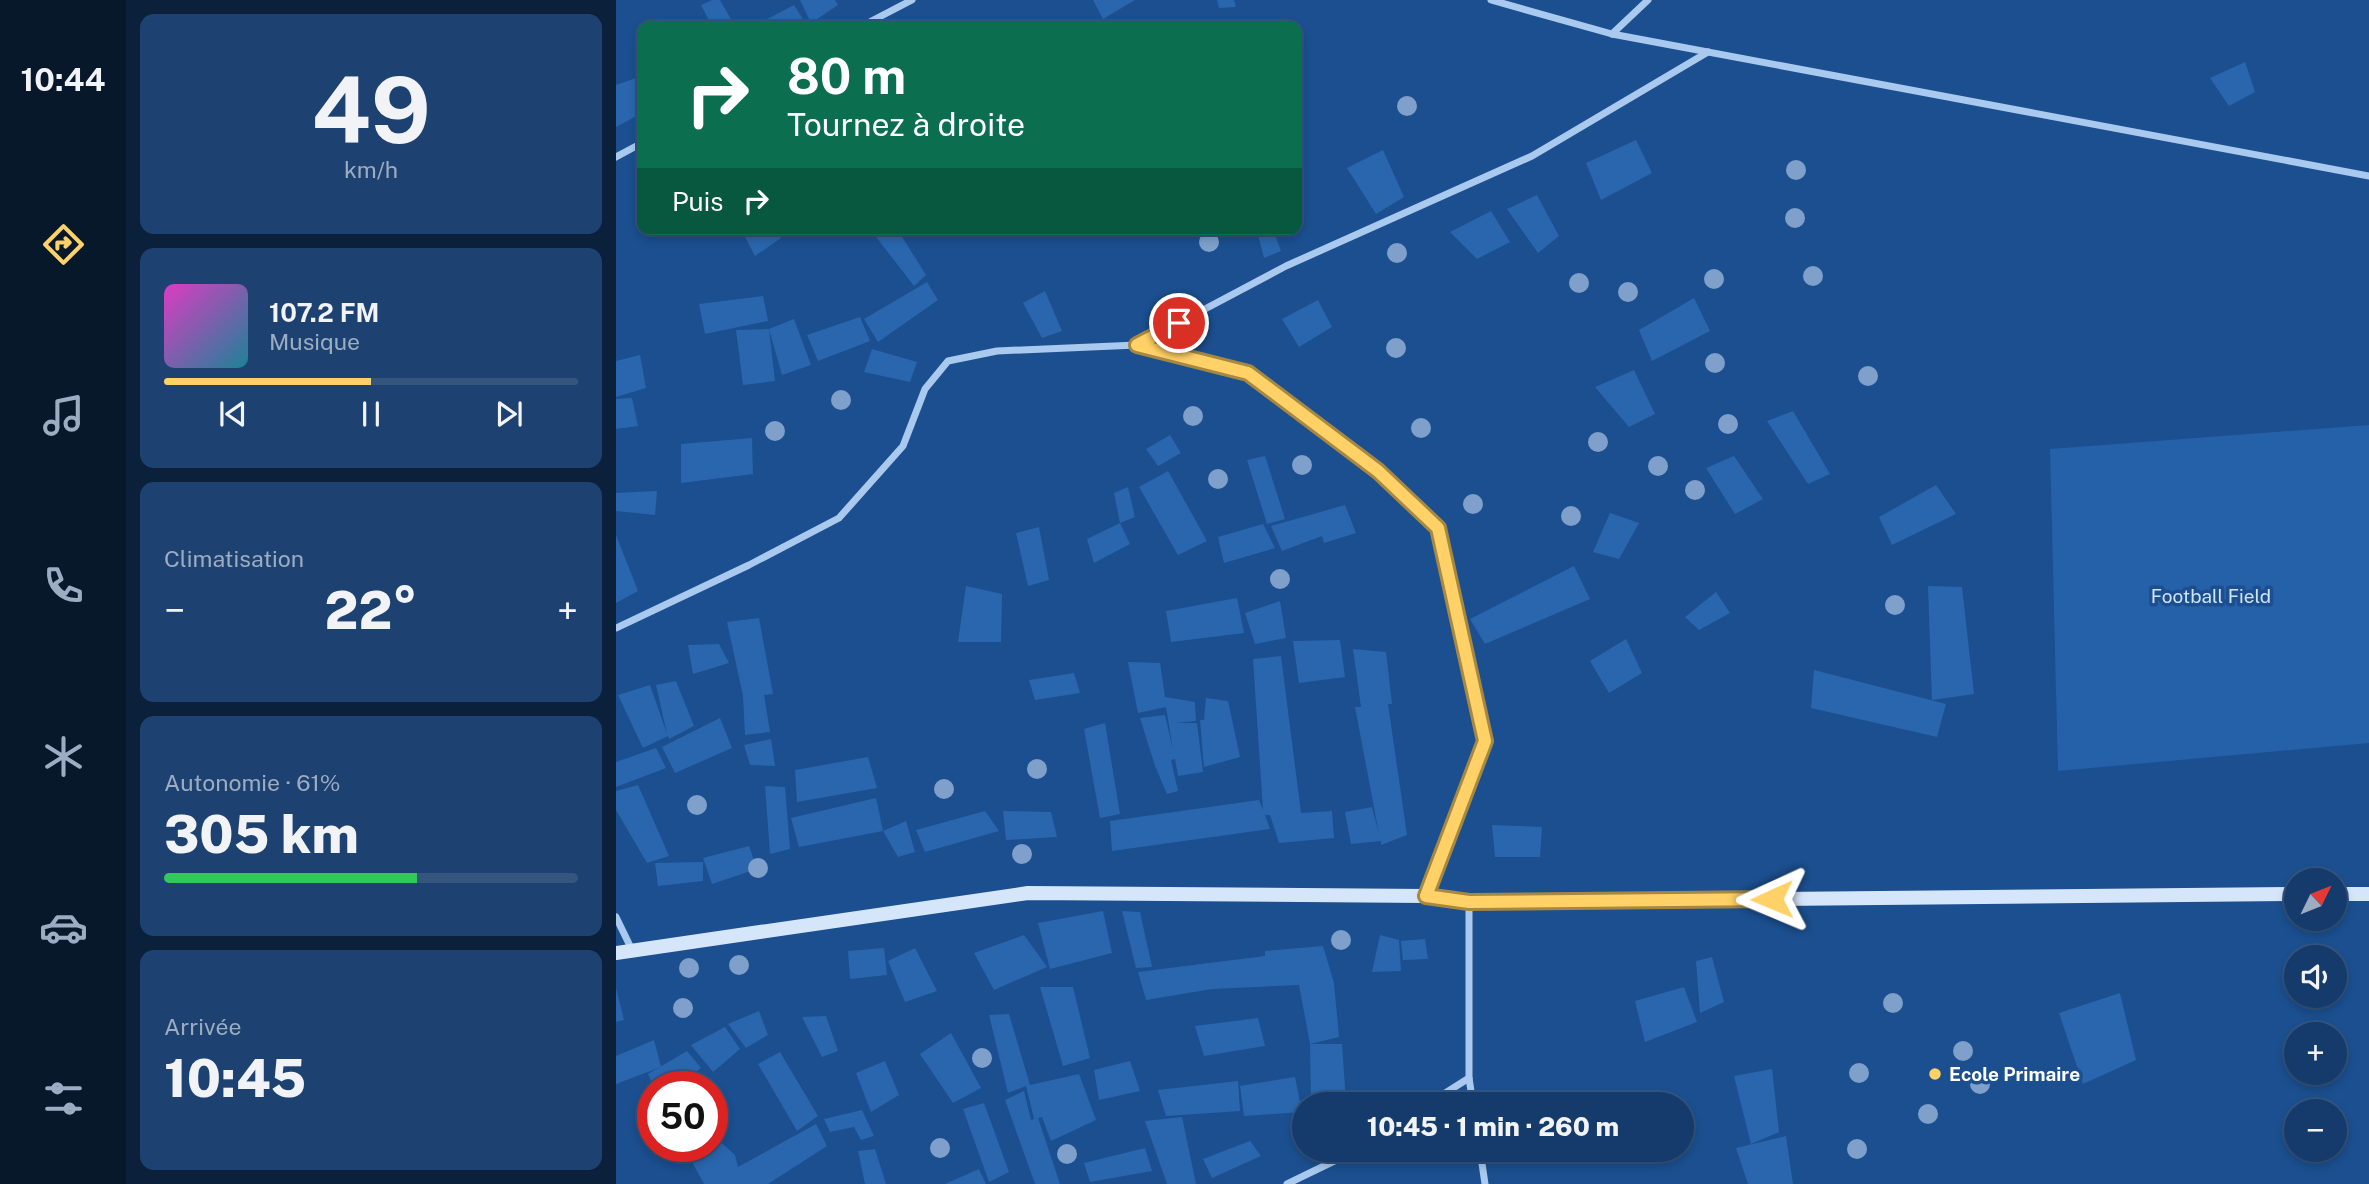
<!DOCTYPE html>
<html lang="fr">
<meta charset="utf-8">
<style>
body{margin:0;font-family:"Public Sans",sans-serif;background:#1d4271;color:#f1f3f6;height:100vh;display:flex;flex-direction:column;font-size:26px;white-space:nowrap}
*{box-sizing:border-box;margin:0}
p{font-size:23px;color:#9dadc1}
.icon{flex:none;width:38px;height:38px;fill:none;stroke:currentColor;stroke-width:2;stroke-linecap:round;stroke-linejoin:round}
.map{position:relative;flex:1;overflow:hidden}
.side{display:flex;flex-direction:column;gap:14px;padding:14px;background:#0b203b;width:490px}
.side>*{flex:none}
.banner{position:absolute;left:21px;top:21px;width:665px;height:214px;border-radius:14px;box-shadow:0 4px 10px #0003,0 0 0 2px #33557e;background:#0b6e4f;color:#fff;overflow:hidden}
.needle{width:46px;rotate:47deg}
.fabs{position:absolute;left:1668px;top:868px;display:grid;gap:14px}
.fabs a{display:grid;place-items:center;width:63px;height:63px;border-radius:50%;background:#143b6b;box-shadow:0 4px 10px #0003,0 0 0 2px #33557e;font-size:35px}
.speed{position:absolute;left:21px;top:1071px;display:flex;gap:14px;font-size:35px;font-weight:700;text-align:center}
.speed>*{display:grid;place-content:center;width:91px;height:91px;border-radius:50%;background:#143b6b;box-shadow:0 4px 10px #0003,0 0 0 2px #33557e;line-height:1}
.speed .limit{border:10px solid #d22;background:#fff;color:#111}
.pin{position:absolute;display:grid;place-items:center;width:60px;height:60px;color:#fff;margin:-30px;border:4px solid #fff;border-radius:50%;box-shadow:0 2px 7px #0007}
.me{position:absolute;width:77px;margin:-38px;rotate:269deg;stroke-linejoin:round;filter:drop-shadow(0 0 5px #0008)}
.turn{display:flex;align-items:center;gap:24px;height:147px;padding:0 35px;font-size:32px}
.turn .icon{width:91px;height:91px;stroke-width:2.5}
.turn b{display:block;font-size:49px;line-height:60px}
.then{display:flex;align-items:center;height:66px;padding:0 35px;background:#0003;gap:14px;font-size:26px}
.big{font-size:52px;font-weight:800;line-height:1.1}
.side .tile{flex:1;display:flex;flex-direction:column;justify-content:center;gap:10px;min-width:0;padding:0 24px;border-radius:14px;background:#1d4271}
.side .dial{align-items:center;gap:0}
.dial b{font-size:91px;line-height:1}
.song{display:flex;align-items:center;gap:21px}
.cover{width:84px;height:84px;border-radius:10px;background:linear-gradient(135deg,hsl(310 70% 55%),hsl(190 70% 35%))}
.played{height:7px;border-radius:4px;background:linear-gradient(90deg,#ffd166 50%,#33557e 50%)}
.keys{display:flex;justify-content:space-around;direction:ltr}
.heat{display:flex;justify-content:space-between;align-items:center;font-size:38px;direction:ltr}
.charge{height:10px;border-radius:5px;background:linear-gradient(90deg,#34c759 61%,#33557e 0)}
.trip{position:absolute;left:676px;top:1092px;width:402px;height:70px;border-radius:35px;background:#143b6b;box-shadow:0 4px 10px #0003,0 0 0 2px #33557e;font-weight:800;line-height:70px;text-align:center}
main{display:flex;flex:1;min-height:0}
.menu{display:flex;flex-direction:column;width:126px;justify-content:space-around;align-items:center;background:#08182b;color:#9dadc1}
.menu .icon{width:49px;height:49px}
.menu .on{color:#ffd166}
.menu b{font-size:32px;color:#f1f3f6}
.map>svg:first-child{display:block}
.green{fill:#2461a8}
.building{fill:#2a66ad}
.lines{fill:none;stroke-linecap:round;stroke-linejoin:round}
.street{stroke:#a9c9ee;stroke-width:7}
.secondary{stroke:#d6e6fa;stroke-width:14}
.tree{fill:#7ea0ca}
.route-casing{stroke:#a68842;stroke-width:18}
.route{stroke:#ffd166;stroke-width:12}
.poi-dot{fill:#ffd166;stroke:#1b4f8f;stroke-width:2.5}
.labels{text-anchor:middle;stroke-width:7;stroke-linejoin:round;paint-order:stroke}
.park-label{font-size:19px;fill:#cfe3fa;stroke:#1b4f8f}
.poi-label{font-size:19px;font-weight:bold;fill:#fff;stroke:#1b4f8f;text-anchor:start}
</style>
<main>
<nav class="menu">
<b>10:44</b>
<svg class="icon on" aria-label="directions" viewBox="0 0 24 24"><path d="M12 3l9 9-9 9-9-9zM9 14v-3h6M13 9l2 2-2 2"/></svg>
<svg class="icon" aria-label="music" viewBox="0 0 24 24"><path d="M9 18V5l10-2v13"/><circle cx="6" cy="18" r="3"/><circle cx="16" cy="16" r="3"/></svg>
<svg class="icon" aria-label="phone" viewBox="0 0 24 24"><path d="M5 4h4l2 5-3 2q2 4 5 5l2-3 5 2v4C11 20 4 13 5 4z"/></svg>
<svg class="icon" aria-label="climate" viewBox="0 0 24 24"><path d="M12 3v18M4 7l16 10M4 17L20 7"/></svg>
<svg class="icon" aria-label="car" viewBox="0 0 24 24"><path d="M5 17H2v-5l4-1 3-4h7l3 4 3 1v5h-3M9 17h6M6 11h13"/><circle cx="7" cy="17" r="2"/><circle cx="17" cy="17" r="2"/></svg>
<svg class="icon" aria-label="filters" viewBox="0 0 24 24"><path d="M4 7h16M4 17h16"/><circle cx="9" cy="7" r="2"/><circle cx="15" cy="17" r="2"/></svg>
</nav>
<section class="side">
<div class="tile dial"><b>49</b><p>km/h</p></div>
<div class="tile">
<div class="song"><i class="cover"></i><div><b>107.2 FM</b><p>Musique</p></div></div>
<div class="played"></div>
<div class="keys"><svg class="icon" aria-label="previous" viewBox="0 0 24 24"><path d="M18 5L8 12l10 7zM5 5v14"/></svg><svg class="icon" aria-label="pause" viewBox="0 0 24 24"><path d="M8 5v14M16 5v14"/></svg><svg class="icon" aria-label="next" viewBox="0 0 24 24"><path d="M6 5l10 7-10 7zM19 5v14"/></svg></div>
</div>
<div class="tile"><p>Climatisation</p>
<div class="heat"><a>−</a><b class="big">22°</b><a>+</a></div>
</div>
<div class="tile"><p>Autonomie · 61%</p><b class="big">305 km</b><div class="charge"></div></div>
<div class="tile"><p>Arrivée</p><b class="big">10:45</b></div>
</section>
<div class="map">
<svg width="1753" height="1184" viewBox="0 0 1753 1184">
<rect width="100%" height="100%" fill="#1b4f8f"/>
<path class="green" d="M1753,425V743L1442,771L1434,449Z"/>
<g class="building">
<path d="M96,0H104L119,26H96L85,5Z"/>
<path d="M184,0H219L222,5L195,23Z"/>
<path d="M477,0H519L487,19Z"/>
<path d="M601,0H618L620,7L603,8Z"/>
<path d="M178,5L190,24L186,26H138Z"/>
<path d="M1629,62L1639,92L1613,106L1594,78Z"/>
<path d="M26,76V113L0,127V85Z"/>
<path d="M1020,140L1036,173L985,200L970,163Z"/>
<path d="M767,150L788,197L760,214L731,168Z"/>
<path d="M921,195L943,236L922,253L891,209Z"/>
<path d="M875,211L894,242L861,259L834,232Z"/>
<path d="M125,229H161L165,238L139,256Z"/>
<path d="M254,229H277L270,234L281,229L310,275L298,286Z"/>
<path d="M657,229L665,251L648,258L641,231Z"/>
<path d="M311,282L322,300L262,342L248,319Z"/>
<path d="M429,291L446,331L426,338L407,303Z"/>
<path d="M147,296L152,321L89,334L83,304Z"/>
<path d="M1078,298L1094,331L1036,361L1023,330Z"/>
<path d="M702,300L716,327L683,347L666,319Z"/>
<path d="M244,317L254,341L202,361L191,335Z"/>
<path d="M178,319L195,365L166,375L153,329Z"/>
<path d="M153,329L159,381L127,385L120,330Z"/>
<path d="M256,349L301,362L294,382L248,372Z"/>
<path d="M24,355L30,388L0,397V361Z"/>
<path d="M1018,370L1039,414L1013,427L979,387Z"/>
<path d="M16,398L22,426L0,429V399Z"/>
<path d="M1177,411L1214,474L1192,484L1151,421Z"/>
<path d="M554,435L565,453L542,466L530,449Z"/>
<path d="M136,438L137,474L65,483V444Z"/>
<path d="M649,456L669,519L651,524L631,460Z"/>
<path d="M1118,456L1147,499L1119,514L1090,468Z"/>
<path d="M552,471L591,541L562,555L523,487Z"/>
<path d="M1320,485L1340,514L1276,545L1263,517Z"/>
<path d="M512,487L519,517L504,523L498,493Z"/>
<path d="M41,491L39,515L0,511V493Z"/>
<path d="M729,505L740,533L708,543L706,536L666,551L655,526Z"/>
<path d="M994,513L1023,523L1003,559L977,552Z"/>
<path d="M504,523L514,544L478,563L471,539Z"/>
<path d="M647,524L659,548L608,563L602,537Z"/>
<path d="M423,527L433,580L412,586L400,533Z"/>
<path d="M0,535L22,591L0,603Z"/>
<path d="M958,566L974,599L869,644L854,619Z"/>
<path d="M350,586L386,594L385,642H342Z"/>
<path d="M1312,586L1346,587L1358,694L1316,700Z"/>
<path d="M1100,592L1114,613L1083,630L1069,617Z"/>
<path d="M621,598L628,633L555,642L550,611Z"/>
<path d="M664,601L670,638L639,644L629,613Z"/>
<path d="M143,618L157,694L148,695L154,732L129,735L127,696L111,622Z"/>
<path d="M1010,639L1026,673L993,693L974,661Z"/>
<path d="M724,640L729,677L683,683L677,641Z"/>
<path d="M103,644L113,663L77,674L72,645Z"/>
<path d="M737,649L770,652L776,704H772L791,835L765,845V841L735,844L729,812L756,807L763,834L739,707H745Z"/>
<path d="M665,656L685,813L716,811L718,838L663,843L654,815H649L654,829L496,851L494,821L643,800L647,810L637,659Z"/>
<path d="M512,662L544,663L549,697L579,702L580,721L559,723H581L587,772L562,776L559,759L555,760L562,791L551,794L539,766L524,718L549,715L557,750L550,707L522,713Z"/>
<path d="M1198,670L1330,704L1321,737L1195,708Z"/>
<path d="M458,673L464,693L419,700L413,680Z"/>
<path d="M60,681L78,726L53,739L52,736L27,748L2,695L34,685L51,734L40,685Z"/>
<path d="M590,698L612,701L624,757L588,767L584,720H588Z"/>
<path d="M104,718L116,748L59,773L46,747Z"/>
<path d="M489,723L504,814L484,818L468,729Z"/>
<path d="M155,739L159,766L134,765L128,745Z"/>
<path d="M40,748L50,768L0,787V762Z"/>
<path d="M252,757L261,788L181,802L179,770Z"/>
<path d="M22,785L53,856L31,863L0,810V791Z"/>
<path d="M149,786L169,787L174,849L154,854Z"/>
<path d="M260,798L267,831L183,847L175,818Z"/>
<path d="M369,811L383,831L309,852L300,830Z"/>
<path d="M387,811L435,812L441,837L390,840Z"/>
<path d="M290,821L299,852L282,857L267,831Z"/>
<path d="M876,825L926,827L924,857H879Z"/>
<path d="M133,846L141,869L96,884L87,858Z"/>
<path d="M87,862V881L42,886L39,863Z"/>
<path d="M487,911L496,953L434,969L422,923Z"/>
<path d="M506,911L524,912L536,967L520,968Z"/>
<path d="M408,935L431,967L378,990L358,953Z"/>
<path d="M764,935L783,940L785,971L756,972Z"/>
<path d="M809,939L812,959L787,960L785,941Z"/>
<path d="M707,946L718,983L723,1037L694,1044L683,985L596,989L530,1000L522,972L649,956V951Z"/>
<path d="M268,948L271,975L234,979L232,951Z"/>
<path d="M299,948L321,991L289,1002L272,961Z"/>
<path d="M1096,957L1108,1002L1084,1013L1080,961Z"/>
<path d="M424,987H457L474,1058L447,1066Z"/>
<path d="M1068,987L1081,1022L1029,1042L1019,1001Z"/>
<path d="M0,988L8,1020L0,1022Z"/>
<path d="M1504,993L1520,1060L1467,1084L1443,1013Z"/>
<path d="M143,1011L152,1035L130,1048L112,1024Z"/>
<path d="M393,1014L414,1085L463,1074L480,1120L435,1141L426,1117L422,1118L444,1184H419L389,1100L408,1091L415,1120L418,1119L410,1086L392,1093L373,1015Z"/>
<path d="M210,1016L222,1051L206,1057L186,1017Z"/>
<path d="M642,1018L649,1046L588,1056L579,1026Z"/>
<path d="M109,1027L124,1049L97,1072L75,1045Z"/>
<path d="M335,1033L365,1088L337,1103L304,1054Z"/>
<path d="M38,1040L45,1067L0,1084V1056Z"/>
<path d="M694,1044H726L730,1102L695,1103Z"/>
<path d="M71,1051L85,1068L59,1087H38L32,1074Z"/>
<path d="M164,1052L202,1116L181,1131L142,1064Z"/>
<path d="M269,1061L283,1095L255,1112L240,1073Z"/>
<path d="M514,1061L524,1091L483,1100L478,1070Z"/>
<path d="M1156,1069L1163,1132L1135,1144L1118,1076Z"/>
<path d="M679,1077L686,1112L628,1116L624,1086Z"/>
<path d="M622,1081L624,1111L550,1116L542,1090Z"/>
<path d="M368,1103L393,1172L373,1182L347,1109Z"/>
<path d="M246,1110L258,1136L245,1140L238,1127L214,1132L208,1119Z"/>
<path d="M566,1117L580,1184H551L529,1121Z"/>
<path d="M200,1124L211,1146L152,1184H88L69,1149L75,1146H96V1138L99,1137L119,1155L122,1167Z"/>
<path d="M1170,1136L1177,1184H1132L1120,1148Z"/>
<path d="M634,1141L645,1156L596,1178L587,1159Z"/>
<path d="M529,1148L536,1171L474,1182L468,1163Z"/>
<path d="M259,1149L270,1184H249L242,1151Z"/>
<path d="M363,1169L370,1184H329Z"/>
</g>
<g class="lines">
<g class="street">
<path d="M875,0L996,34L1753,176"/>
<path d="M246,26L296,0"/>
<path d="M996,34L1032,0"/>
<path d="M0,157L26,143"/>
<path d="M521,345L632,373L762,471L822,528L869,741L810,896"/>
<path d="M0,628L133,565L223,518L287,446L309,389L332,361L381,351L521,345L670,266L916,156L1092,52"/>
<path d="M853,902V1078L857,1104"/>
<path d="M0,917L16,950"/>
<path d="M812,1104L853,1078"/>
<path d="M864,1150L869,1184"/>
<path d="M671,1184L741,1150"/>
</g>
<g class="secondary">
<path d="M1718,894H1753"/>
<path d="M0,953L412,893L810,896L853,902L1680,894"/>
</g>
</g>
<g class="tree">
<circle cx="791" cy="106" r="10"/>
<circle cx="1180" cy="170" r="10"/>
<circle cx="1179" cy="218" r="10"/>
<circle cx="593" cy="242" r="10"/>
<circle cx="781" cy="253" r="10"/>
<circle cx="1197" cy="276" r="10"/>
<circle cx="1098" cy="279" r="10"/>
<circle cx="963" cy="283" r="10"/>
<circle cx="1012" cy="292" r="10"/>
<circle cx="780" cy="348" r="10"/>
<circle cx="1099" cy="363" r="10"/>
<circle cx="1252" cy="376" r="10"/>
<circle cx="225" cy="400" r="10"/>
<circle cx="577" cy="416" r="10"/>
<circle cx="1112" cy="424" r="10"/>
<circle cx="805" cy="428" r="10"/>
<circle cx="159" cy="431" r="10"/>
<circle cx="982" cy="442" r="10"/>
<circle cx="686" cy="465" r="10"/>
<circle cx="1042" cy="466" r="10"/>
<circle cx="602" cy="479" r="10"/>
<circle cx="1079" cy="490" r="10"/>
<circle cx="857" cy="504" r="10"/>
<circle cx="955" cy="516" r="10"/>
<circle cx="664" cy="579" r="10"/>
<circle cx="1279" cy="605" r="10"/>
<circle cx="421" cy="769" r="10"/>
<circle cx="328" cy="789" r="10"/>
<circle cx="81" cy="805" r="10"/>
<circle cx="406" cy="854" r="10"/>
<circle cx="142" cy="868" r="10"/>
<circle cx="725" cy="940" r="10"/>
<circle cx="123" cy="965" r="10"/>
<circle cx="73" cy="968" r="10"/>
<circle cx="1277" cy="1003" r="10"/>
<circle cx="67" cy="1008" r="10"/>
<circle cx="1347" cy="1051" r="10"/>
<circle cx="366" cy="1058" r="10"/>
<circle cx="1243" cy="1073" r="10"/>
<circle cx="1364" cy="1084" r="10"/>
<circle cx="1312" cy="1114" r="10"/>
<circle cx="324" cy="1148" r="10"/>
<circle cx="1241" cy="1149" r="10"/>
<circle cx="451" cy="1154" r="10"/>
</g>
<g class="lines">
<g class="route-casing">
<path id="route" d="M563,323L521,345L632,373L762,471L822,528L869,741L810,896L853,902L1156,899"/>
</g>
<use href="#route" class="route"/>
</g>
<circle class="poi-dot" cx="1319" cy="1074" r="7"/>
<g class="labels">
<g class="park-label">
<text x="1595" y="603">Football Field</text>
</g>
<g class="poi-label">
<text x="1333" y="1081">Ecole Primaire</text>
</g>
</g>
</svg>
<div class="fabs">
<a><svg class="needle" viewBox="-14 -14 28 28"><path d="M0-13l5 13h-10z" fill="#e53935"/><path d="M0 13l5-13h-10z" fill="#9dadc1"/></svg></a>
<a><svg class="icon" aria-label="sound" viewBox="0 0 24 24"><path d="M4 9h4l5-4v14l-5-4H4zM17 9q2 3 0 6"/></svg></a>
<a>+</a>
<a>−</a>
</div>
<div class="speed"><div class="limit">50</div></div>
<div class="pin" style="left:563px;top:323px;background:#d93025"><svg class="icon" aria-label="arrive" viewBox="0 0 24 24"><path d="M6 21V4h12l-3 4 3 4H6"/></svg></div>
<svg class="me" style="left:1156px;top:899px" viewBox="-20 -20 40 40"><path d="M0-17L14 15 0 8-14 15z" fill="#ffd166" stroke="#fff" stroke-width="4"/></svg>
<div class="trip">10:45 · 1 min · 260 m</div>
<div class="banner">
<div class="turn"><svg class="icon" aria-label="right" viewBox="0 0 24 24"><path d="M7 20v-9h11M14 6l5 5-5 5"/></svg><div><b>80 m</b>Tournez à droite</div></div>
<div class="then">Puis<svg class="icon" aria-label="right" viewBox="0 0 24 24"><path d="M7 20v-9h11M14 6l5 5-5 5"/></svg></div>
</div>
</div>
</main>
